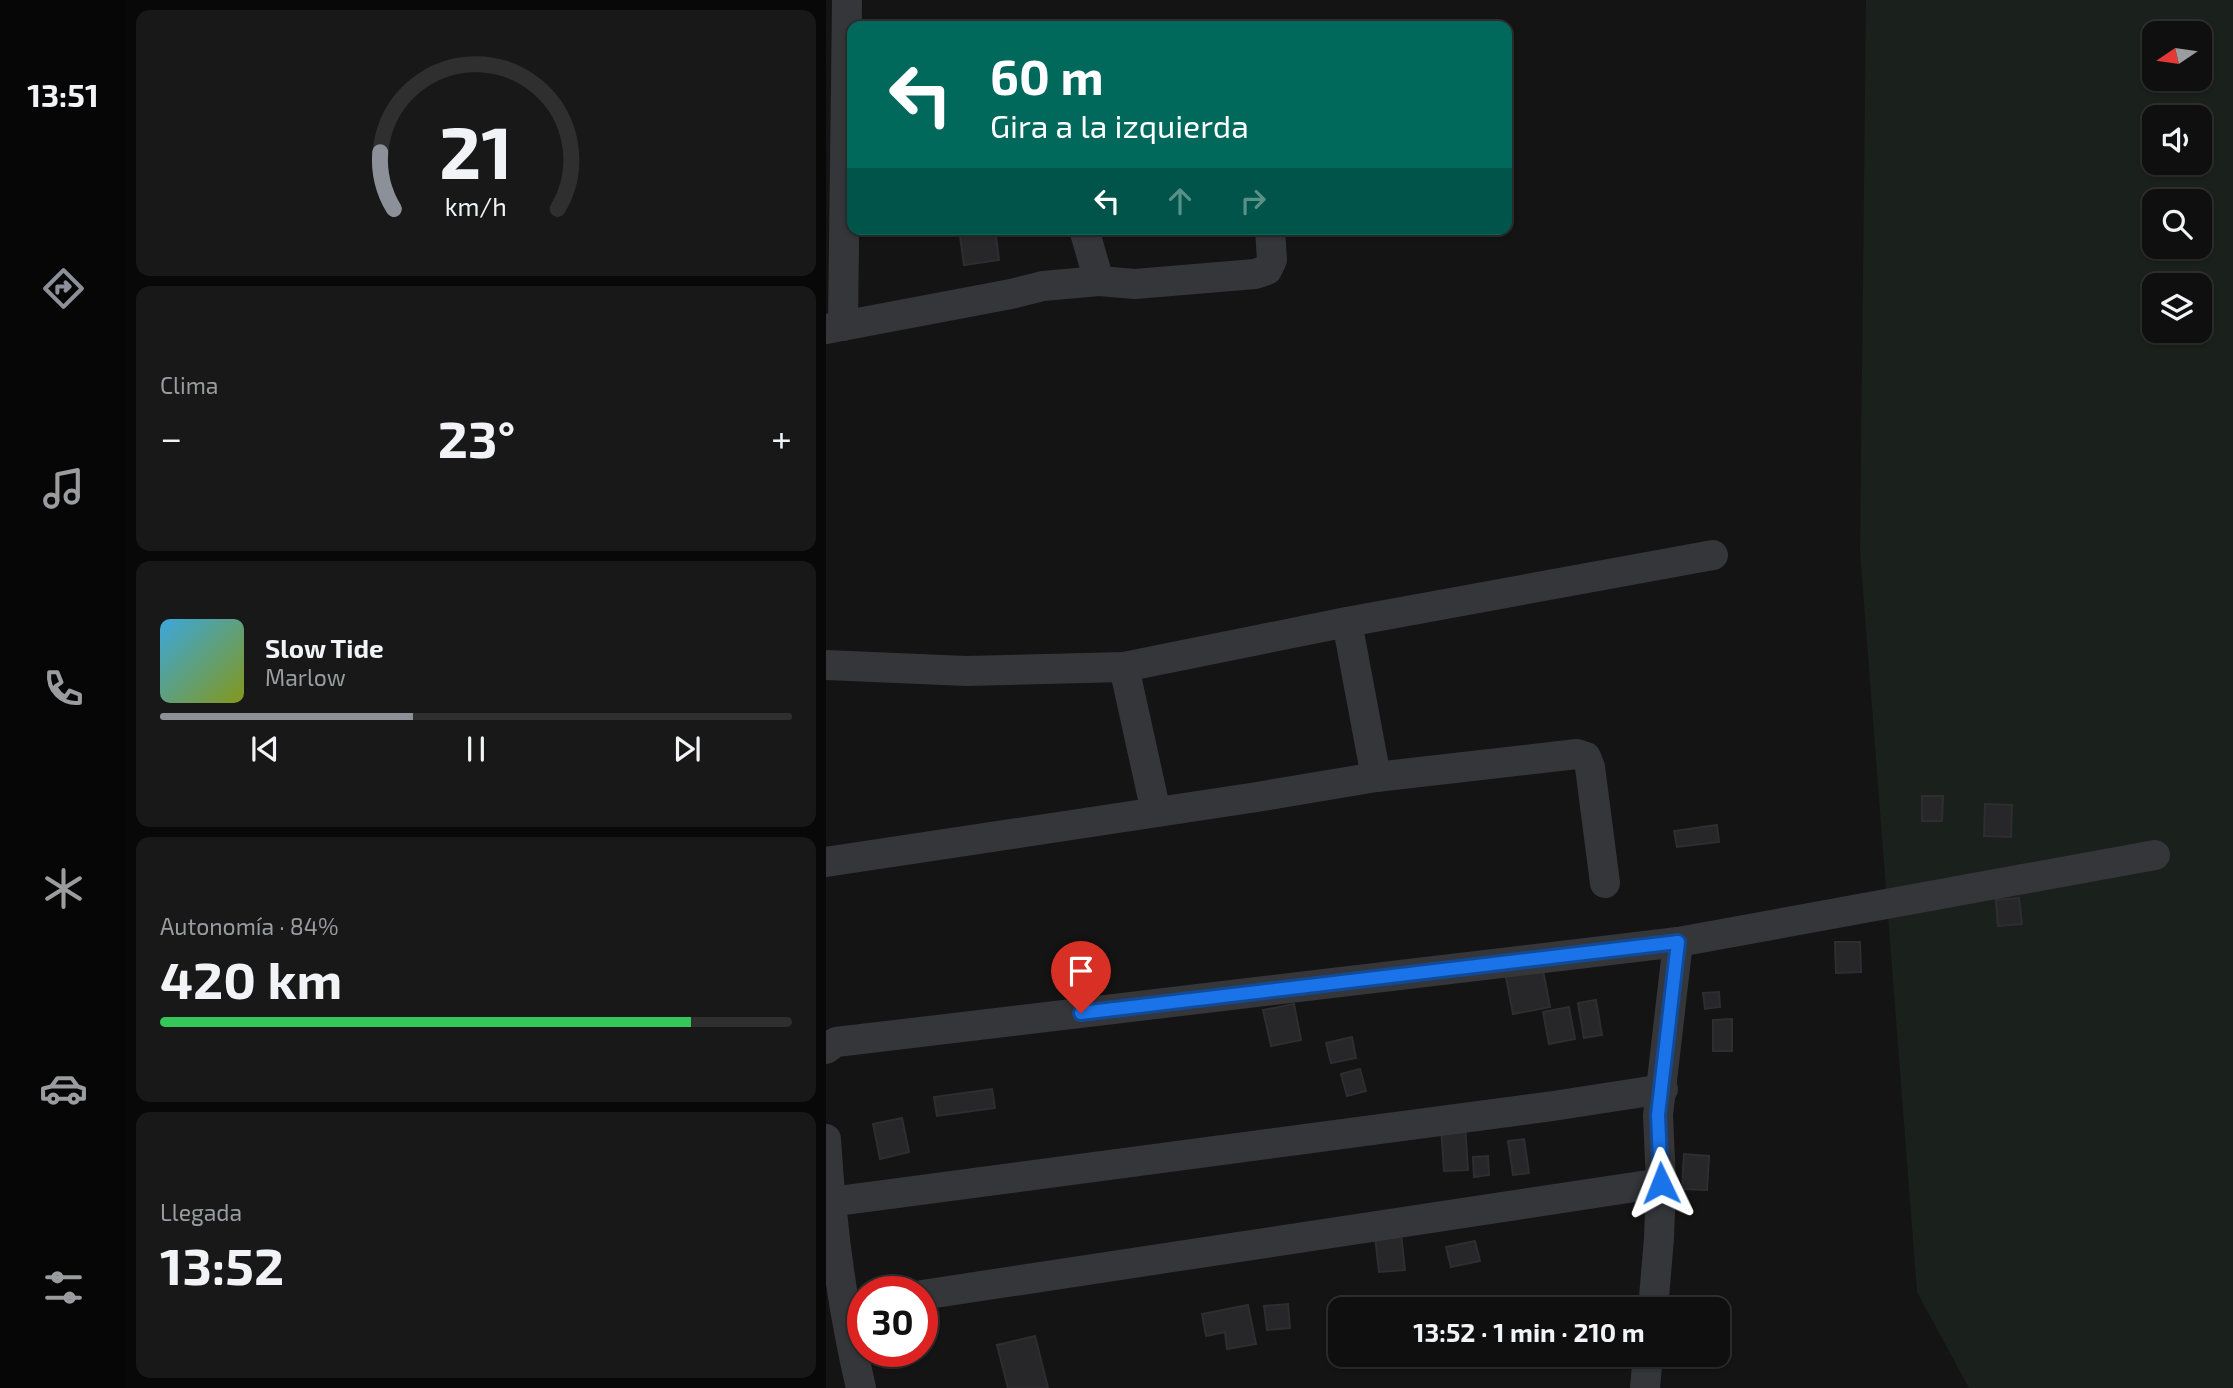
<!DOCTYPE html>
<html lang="es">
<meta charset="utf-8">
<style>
body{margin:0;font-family:"Exo 2",sans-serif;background:#181819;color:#f1f3f6;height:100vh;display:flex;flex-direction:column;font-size:26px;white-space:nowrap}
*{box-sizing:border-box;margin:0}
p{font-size:23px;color:#9b9c9f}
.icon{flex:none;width:38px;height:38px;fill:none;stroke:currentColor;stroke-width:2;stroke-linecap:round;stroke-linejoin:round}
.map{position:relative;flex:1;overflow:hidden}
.sheet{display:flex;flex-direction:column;gap:10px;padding:10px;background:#080809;width:700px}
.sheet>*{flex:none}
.guide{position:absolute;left:21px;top:21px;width:665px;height:214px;border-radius:14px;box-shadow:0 2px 5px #0004,0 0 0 2px #2f2f30;background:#00695c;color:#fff;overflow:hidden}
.needle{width:46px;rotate:257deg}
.buttons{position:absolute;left:1316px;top:21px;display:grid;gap:14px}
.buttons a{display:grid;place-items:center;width:70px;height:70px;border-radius:14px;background:#0f0f10;box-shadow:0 2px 5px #0004,0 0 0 2px #2f2f30;font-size:35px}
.speed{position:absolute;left:21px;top:1276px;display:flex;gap:14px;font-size:35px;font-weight:700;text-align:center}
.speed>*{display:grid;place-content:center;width:91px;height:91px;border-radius:50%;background:#0f0f10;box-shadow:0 2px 5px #0004,0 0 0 2px #2f2f30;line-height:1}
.speed .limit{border:10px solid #d22;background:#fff;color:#111}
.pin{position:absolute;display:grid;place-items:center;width:60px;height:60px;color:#fff;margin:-72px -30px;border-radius:50% 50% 50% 0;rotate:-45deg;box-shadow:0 0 7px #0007}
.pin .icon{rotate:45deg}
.me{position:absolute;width:77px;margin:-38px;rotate:358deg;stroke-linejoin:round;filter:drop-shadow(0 0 5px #0008)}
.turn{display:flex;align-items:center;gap:24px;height:147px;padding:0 28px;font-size:32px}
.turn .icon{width:91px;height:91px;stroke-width:2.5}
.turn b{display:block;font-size:49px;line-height:60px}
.lanes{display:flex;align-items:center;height:66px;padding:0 28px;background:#0003;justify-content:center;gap:35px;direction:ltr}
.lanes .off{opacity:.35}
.big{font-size:52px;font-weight:700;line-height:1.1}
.sheet .widget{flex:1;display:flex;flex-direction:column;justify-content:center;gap:10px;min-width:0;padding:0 24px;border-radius:14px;background:#181819}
.sheet .dial{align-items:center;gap:0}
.dial svg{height:182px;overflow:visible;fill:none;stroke:#2f2f30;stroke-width:7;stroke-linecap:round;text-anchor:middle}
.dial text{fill:#f1f3f6;stroke:none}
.song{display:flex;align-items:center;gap:21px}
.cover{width:84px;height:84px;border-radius:10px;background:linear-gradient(135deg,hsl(200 70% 55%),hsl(70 70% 35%))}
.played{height:7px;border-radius:4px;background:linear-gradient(90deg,#8c9099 40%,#2f2f30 40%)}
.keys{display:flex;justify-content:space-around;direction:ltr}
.heat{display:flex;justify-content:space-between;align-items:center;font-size:38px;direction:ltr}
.charge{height:10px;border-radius:5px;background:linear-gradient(90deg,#34c759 84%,#2f2f30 0)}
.trip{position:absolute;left:502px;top:1297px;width:402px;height:70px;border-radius:14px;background:#0f0f10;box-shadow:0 2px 5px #0004,0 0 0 2px #2f2f30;font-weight:700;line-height:70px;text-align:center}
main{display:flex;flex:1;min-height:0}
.dock{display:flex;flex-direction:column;width:126px;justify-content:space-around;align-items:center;background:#060606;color:#9b9c9f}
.dock .icon{width:49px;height:49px}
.dock .active{color:#8c9099}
.dock b{font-size:32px;color:#f1f3f6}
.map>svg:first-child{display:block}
.green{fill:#1a201b;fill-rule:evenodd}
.building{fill:#272729;stroke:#2e2e31;stroke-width:2}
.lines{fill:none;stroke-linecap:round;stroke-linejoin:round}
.minor{stroke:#35363a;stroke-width:30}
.route-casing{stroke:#114b97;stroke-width:18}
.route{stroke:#1a73e8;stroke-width:12}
</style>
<main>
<nav class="dock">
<b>13:51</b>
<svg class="icon active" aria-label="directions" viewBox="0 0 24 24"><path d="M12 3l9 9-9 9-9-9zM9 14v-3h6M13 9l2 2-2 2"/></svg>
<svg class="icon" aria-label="music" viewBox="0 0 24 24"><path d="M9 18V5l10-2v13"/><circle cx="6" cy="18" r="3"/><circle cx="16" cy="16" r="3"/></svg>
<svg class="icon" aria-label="phone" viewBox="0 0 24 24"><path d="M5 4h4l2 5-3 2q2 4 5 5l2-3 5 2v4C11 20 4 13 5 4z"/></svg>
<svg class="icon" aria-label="climate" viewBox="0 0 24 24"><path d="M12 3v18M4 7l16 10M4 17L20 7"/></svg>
<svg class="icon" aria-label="car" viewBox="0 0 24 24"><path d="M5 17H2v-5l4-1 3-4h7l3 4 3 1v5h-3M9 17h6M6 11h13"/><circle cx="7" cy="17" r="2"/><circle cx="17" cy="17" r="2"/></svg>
<svg class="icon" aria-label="filters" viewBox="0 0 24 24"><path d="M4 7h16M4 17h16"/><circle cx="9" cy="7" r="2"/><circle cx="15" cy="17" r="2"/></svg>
</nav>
<section class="sheet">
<div class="widget dial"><svg viewBox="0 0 100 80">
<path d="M14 69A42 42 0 1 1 86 69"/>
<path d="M14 69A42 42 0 0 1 8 44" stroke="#8c9099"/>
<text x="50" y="56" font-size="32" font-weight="700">21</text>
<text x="50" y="72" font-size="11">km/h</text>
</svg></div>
<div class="widget"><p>Clima</p>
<div class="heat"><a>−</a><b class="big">23°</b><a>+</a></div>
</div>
<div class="widget">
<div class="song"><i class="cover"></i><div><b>Slow Tide</b><p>Marlow</p></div></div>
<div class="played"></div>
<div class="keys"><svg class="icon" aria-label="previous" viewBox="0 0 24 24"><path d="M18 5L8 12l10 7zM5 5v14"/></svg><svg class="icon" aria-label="pause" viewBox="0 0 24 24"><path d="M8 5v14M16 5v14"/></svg><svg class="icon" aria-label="next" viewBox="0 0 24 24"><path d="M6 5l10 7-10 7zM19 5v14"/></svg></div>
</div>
<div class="widget"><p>Autonomía · 84%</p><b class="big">420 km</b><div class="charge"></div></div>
<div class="widget"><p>Llegada</p><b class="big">13:52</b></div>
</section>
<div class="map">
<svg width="1407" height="1388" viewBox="0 0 1407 1388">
<rect width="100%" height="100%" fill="#141415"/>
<path class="green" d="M1040,0H1407V1388H1143L1091,1292L1034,551ZM1328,33H1374V79H1328ZM1328,117H1374V163H1328ZM1328,201H1374V247H1328ZM1328,285H1374V331H1328Z"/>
<g class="building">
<path d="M133,229H169L173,260L138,265Z"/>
<path d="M1096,796H1117L1116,821H1096Z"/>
<path d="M1159,804L1186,805L1185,837L1158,836Z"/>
<path d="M891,825L893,842L851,847L848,831Z"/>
<path d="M1193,898L1196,924L1172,926L1170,900Z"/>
<path d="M1009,942H1034L1035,972L1010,973Z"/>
<path d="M716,965L724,1007L687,1014L679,972Z"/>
<path d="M893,992L894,1007L879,1009L877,993Z"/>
<path d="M770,1000L776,1035L758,1038L752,1003Z"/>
<path d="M468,1004L475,1040L445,1046L437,1010Z"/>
<path d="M743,1007L749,1039L723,1044L717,1012Z"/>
<path d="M906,1019V1051H887V1020Z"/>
<path d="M526,1037L530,1058L505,1063L500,1043Z"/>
<path d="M534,1069L540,1091L521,1096L515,1074Z"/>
<path d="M166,1089L169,1108L111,1116L108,1097Z"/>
<path d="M76,1118L83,1152L54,1159L47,1124Z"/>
<path d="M639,1124L642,1170L618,1171L615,1126Z"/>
<path d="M698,1139L703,1173L687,1175L682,1141Z"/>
<path d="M858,1154L883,1156L881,1190L856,1189Z"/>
<path d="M662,1156L663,1175L648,1177L647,1157Z"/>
<path d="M575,1233L579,1270L553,1272L549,1236Z"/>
<path d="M649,1241L654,1261L625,1267L620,1247Z"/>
<path d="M462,1304L464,1328L441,1330L438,1306Z"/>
<path d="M422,1305L430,1344L401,1349L399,1332L380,1336L376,1314Z"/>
<path d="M209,1336L222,1388H182L171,1345Z"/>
</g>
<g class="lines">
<g class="minor">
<path d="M258,229L273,281"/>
<path d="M17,326L21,0"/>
<path d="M0,329L185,294L217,286L273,281L309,284L429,274L441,270L446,260L444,229"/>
<path d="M521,622L550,777"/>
<path d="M0,665L140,671L298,667L521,622L887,555"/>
<path d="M298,667L330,812"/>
<path d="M0,862L431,797L550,777L751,754L760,757L764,767L779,883"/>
<path d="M0,1049L10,1042L852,942L1329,855"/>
<path d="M0,1139C5,1223 16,1307 35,1388"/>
<path d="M4,1202L727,1106L837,1089"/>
<path d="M96,1295L835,1183"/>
<path d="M827,1309L833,1238L835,1183L832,1115L852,942"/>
<path d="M819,1388L822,1354"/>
</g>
</g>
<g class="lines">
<g class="route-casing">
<path id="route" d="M255,1013L852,942L832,1115L835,1183"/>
</g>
<use href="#route" class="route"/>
</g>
</svg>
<div class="buttons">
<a><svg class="needle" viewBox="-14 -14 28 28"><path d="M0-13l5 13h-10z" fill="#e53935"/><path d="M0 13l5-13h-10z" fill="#9b9c9f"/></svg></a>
<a><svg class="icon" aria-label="sound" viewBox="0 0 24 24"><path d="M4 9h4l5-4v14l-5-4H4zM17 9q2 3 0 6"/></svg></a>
<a><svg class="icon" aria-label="search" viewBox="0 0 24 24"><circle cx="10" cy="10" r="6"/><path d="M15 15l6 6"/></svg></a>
<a><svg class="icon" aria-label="layers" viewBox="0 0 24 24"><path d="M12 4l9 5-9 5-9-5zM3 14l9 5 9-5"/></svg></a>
</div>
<div class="speed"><div class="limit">30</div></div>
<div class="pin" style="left:255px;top:1013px;background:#d93025"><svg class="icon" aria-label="arrive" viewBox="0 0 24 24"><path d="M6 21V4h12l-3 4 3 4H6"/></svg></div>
<svg class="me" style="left:835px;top:1183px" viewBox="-20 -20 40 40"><path d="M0-17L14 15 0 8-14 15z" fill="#1a73e8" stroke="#fff" stroke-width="4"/></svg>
<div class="trip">13:52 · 1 min · 210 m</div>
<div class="guide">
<div class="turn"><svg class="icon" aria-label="left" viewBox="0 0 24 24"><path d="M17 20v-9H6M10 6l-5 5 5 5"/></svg><div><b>60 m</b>Gira a la izquierda</div></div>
<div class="lanes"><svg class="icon" aria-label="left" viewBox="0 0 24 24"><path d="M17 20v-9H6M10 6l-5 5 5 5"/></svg><svg class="icon off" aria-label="ahead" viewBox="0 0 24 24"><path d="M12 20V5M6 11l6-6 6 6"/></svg><svg class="icon off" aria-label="right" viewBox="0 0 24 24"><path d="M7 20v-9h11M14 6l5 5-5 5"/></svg></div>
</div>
</div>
</main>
